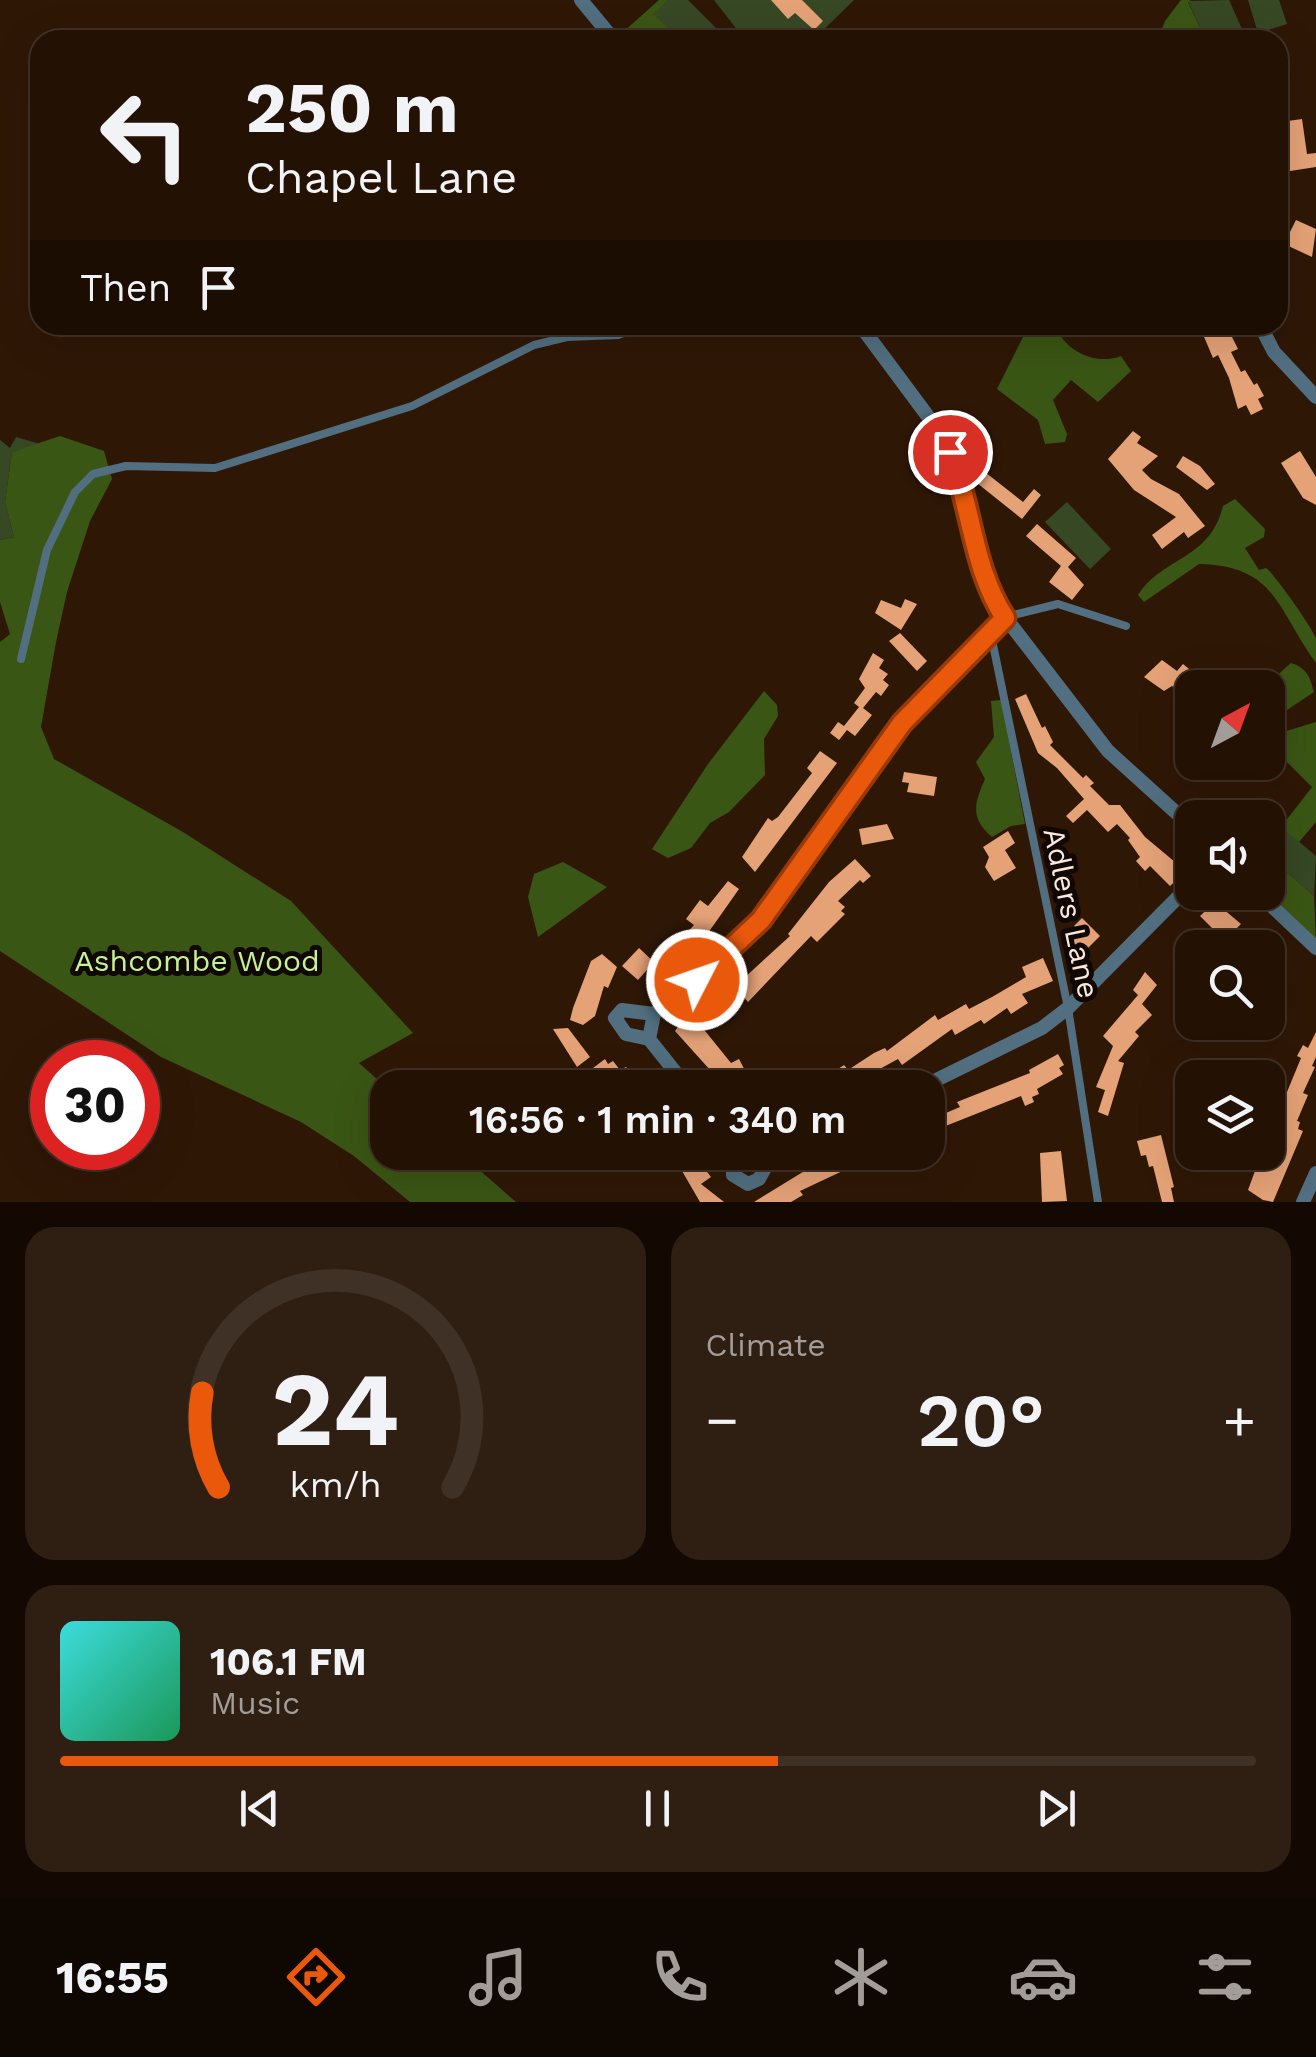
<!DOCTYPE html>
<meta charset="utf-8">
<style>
body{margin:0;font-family:"Work Sans",sans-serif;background:#2f1f13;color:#f1f3f6;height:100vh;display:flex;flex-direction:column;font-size:38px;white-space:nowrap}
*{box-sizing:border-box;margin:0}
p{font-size:32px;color:#a39d9a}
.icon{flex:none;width:55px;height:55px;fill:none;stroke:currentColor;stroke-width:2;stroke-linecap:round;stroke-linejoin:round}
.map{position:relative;height:1202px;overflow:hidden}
.details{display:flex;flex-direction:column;gap:25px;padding:25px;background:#130902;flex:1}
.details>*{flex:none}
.hud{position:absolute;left:30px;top:30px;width:1258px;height:305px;border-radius:30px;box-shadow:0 10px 40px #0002,0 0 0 2px #403126;background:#231104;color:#f1f3f6;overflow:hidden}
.needle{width:65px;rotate:41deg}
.buttons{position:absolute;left:1175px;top:670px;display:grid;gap:20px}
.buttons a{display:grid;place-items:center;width:110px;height:110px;border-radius:20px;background:#231104;box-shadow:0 10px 40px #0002,0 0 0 2px #403126;font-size:50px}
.speed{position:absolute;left:30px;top:1040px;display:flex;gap:20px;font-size:50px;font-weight:700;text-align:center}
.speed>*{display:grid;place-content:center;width:130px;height:130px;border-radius:50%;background:#231104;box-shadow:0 10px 40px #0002,0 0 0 2px #403126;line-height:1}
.speed .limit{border:15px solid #d22;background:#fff;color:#111}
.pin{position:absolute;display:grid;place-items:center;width:85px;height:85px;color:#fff;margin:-42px;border:5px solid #fff;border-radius:50%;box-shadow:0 2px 10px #0007}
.me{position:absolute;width:110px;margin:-55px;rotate:49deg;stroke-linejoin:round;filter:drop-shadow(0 0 8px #0008)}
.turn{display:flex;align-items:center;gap:35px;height:210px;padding:0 50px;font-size:45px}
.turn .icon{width:130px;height:130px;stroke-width:2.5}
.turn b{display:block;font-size:70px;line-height:85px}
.then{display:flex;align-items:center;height:95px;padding:0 50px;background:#0003;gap:20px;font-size:38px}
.big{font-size:75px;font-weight:600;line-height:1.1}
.details .tile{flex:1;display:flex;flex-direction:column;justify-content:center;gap:15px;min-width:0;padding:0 35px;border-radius:30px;background:#2f1f13}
.details .dial{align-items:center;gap:0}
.dial svg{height:260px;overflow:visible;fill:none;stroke:#403126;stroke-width:7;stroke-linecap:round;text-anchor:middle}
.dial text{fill:#f1f3f6;stroke:none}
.song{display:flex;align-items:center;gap:30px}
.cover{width:120px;height:120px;border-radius:15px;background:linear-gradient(135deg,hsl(180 70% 55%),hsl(150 70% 35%))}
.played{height:10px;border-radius:5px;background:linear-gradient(90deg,#ea580c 60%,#403126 60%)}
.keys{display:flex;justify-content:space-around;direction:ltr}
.heat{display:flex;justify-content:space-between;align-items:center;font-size:55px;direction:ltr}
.details .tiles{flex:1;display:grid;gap:25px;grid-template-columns:1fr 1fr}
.tile:last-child{grid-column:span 2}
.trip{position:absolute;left:370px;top:1070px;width:575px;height:100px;border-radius:30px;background:#231104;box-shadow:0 10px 40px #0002,0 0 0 2px #403126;font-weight:600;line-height:100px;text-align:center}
.menu{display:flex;height:160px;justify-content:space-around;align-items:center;background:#0e0702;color:#a39d9a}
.menu .icon{width:70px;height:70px}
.menu .active{color:#ea580c}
.menu b{font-size:45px;color:#f1f3f6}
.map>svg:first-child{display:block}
.green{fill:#374825}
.forest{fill:#3a5614}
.building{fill:#e5a277}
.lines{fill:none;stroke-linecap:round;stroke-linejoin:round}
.lane{stroke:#516f80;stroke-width:8}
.street{stroke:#516f80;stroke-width:14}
.route-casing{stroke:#983908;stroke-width:25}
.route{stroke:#ea580c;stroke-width:18}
.labels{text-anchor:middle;stroke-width:10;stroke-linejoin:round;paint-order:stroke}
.street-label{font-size:30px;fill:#f9e8dd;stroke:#100602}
.park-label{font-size:30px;fill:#c4f296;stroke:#100602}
</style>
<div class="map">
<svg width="1316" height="1202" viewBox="0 0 1316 1202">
<rect width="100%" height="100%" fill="#2f1706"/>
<g class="green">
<path d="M668,0H688L722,34L715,40H679L653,14Z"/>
<path d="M714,0H854L813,40H745Z"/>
<path d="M1229,0L1247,40H1206L1188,1Z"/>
<path d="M1248,0H1279L1287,24L1258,33Z"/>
<path d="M16,437L40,444L12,452L5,502L14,537L0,540V440L10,448Z"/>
<path d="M1067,502L1111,549L1090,569L1045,522Z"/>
<path d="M1284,829L1316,856L1314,896L1268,856V849Z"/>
</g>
<g class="forest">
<path d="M659,0H668L654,14L679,40H629L622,33Z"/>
<path d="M1181,0H1191L1188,2L1206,40H1158L1165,21Z"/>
<path d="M1029,325H1055C1064,351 1096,366 1121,356L1131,371L1098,402L1071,380L1053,400L1067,434L1065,442L1045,444L1038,420L997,389Z"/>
<path d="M60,436L104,451L112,479L90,521L67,592L56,642L41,727L54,759L183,832L291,901L413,1033L359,1063L387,1088L388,1152L460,1153L516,1202H410L354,1156L301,1122L161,1057L0,951V642L10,634L0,602V540L14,537L5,502L12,452Z"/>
<path d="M1235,499L1265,529L1264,537L1245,548L1259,570L1266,568C1273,572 1314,630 1316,639C1316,645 1316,656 1316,663C1276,607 1276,566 1199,564L1144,602L1138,595C1165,555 1209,561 1223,506Z"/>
<path d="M1291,663C1307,668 1310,677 1314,692L1278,716L1268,711V688L1264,687Z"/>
<path d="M764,691L777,705L778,716L764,739L765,775L729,812L710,823L691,848L668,858L652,849L708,764Z"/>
<path d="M1001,700L1025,824L1011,826L992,837C970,818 974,804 985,779L976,762L994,737L991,701Z"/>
<path d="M1316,722V822L1299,842L1284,830L1268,849V838L1271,840L1312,787L1274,749L1280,733Z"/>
<path d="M1268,856L1314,896L1316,942L1268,892Z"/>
<path d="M563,862L607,887L538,937L528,897L534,874Z"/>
</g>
<g class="building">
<path d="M771,0H802L823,21L814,30L795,13L788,19Z"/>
<path d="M1302,119L1307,154L1316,153V167L1290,171L1284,133L1290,132L1288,121Z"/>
<path d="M1296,220L1316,229L1312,257L1284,244Z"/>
<path d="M1199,325H1226L1238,349L1231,352L1241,372L1245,370L1254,385L1257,383L1264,396L1258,399L1263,409L1251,415L1246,405L1238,409L1229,378L1218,355L1213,358Z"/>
<path d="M1133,431L1141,437L1137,443L1158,456L1142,470L1151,479L1179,494L1205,526L1188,538L1184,532L1162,549L1152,535L1176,517L1134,490L1108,459Z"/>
<path d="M1300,451L1316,477V505L1303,498L1281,463Z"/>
<path d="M1183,456L1200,466L1215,484L1207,490L1176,467Z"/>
<path d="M976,465L1023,502L1034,489L1041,495L1022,519L972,479L970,473Z"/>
<path d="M1037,524L1076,558L1068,567L1084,585L1072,600L1049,582L1061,566L1026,536Z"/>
<path d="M905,599L917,604L901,630L875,613L881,600L901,608Z"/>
<path d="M900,633L927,661L917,671L889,641Z"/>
<path d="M873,653L884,660L879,668L888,674L883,680L889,685L881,696L876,692L863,708L872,715L855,736L847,730L839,740L830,733L838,722L844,726L859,707L854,703L865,688L859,679Z"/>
<path d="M1162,660L1177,671L1183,664L1194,673L1197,669L1222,688H1192V701L1172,686L1164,691L1144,677Z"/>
<path d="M1026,694L1042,728L1045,726L1053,742L1050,745L1083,778L1086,775L1094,783L1090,786L1109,805H1120L1145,837L1181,867L1178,870L1183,874L1170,886L1150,866L1145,871L1136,861L1140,857L1128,840L1130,838L1117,824L1108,832L1087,810L1073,823L1066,816L1084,799L1057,768L1038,753L1015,699Z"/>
<path d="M820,751L837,763L755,872L742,857L768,818L772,821L778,817L812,773L807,768Z"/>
<path d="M904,772L937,777L934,796L907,792L909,783L902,782Z"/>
<path d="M887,824L894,839L862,845L859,829Z"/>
<path d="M1008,831L1015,843L1005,850L1016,868L994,881L985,867L989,857L983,847Z"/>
<path d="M855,859L871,876L863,883L860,880L838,901L845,907L841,911L845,914L817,942L811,936L748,1002L742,995L739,997L732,989L790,936L788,934L829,882Z"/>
<path d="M728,881L739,889L708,933L677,962L668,953L694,925L686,919L700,900L708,906Z"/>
<path d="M1215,902L1241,924L1237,928L1258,948H1236L1226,939L1220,944L1213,937L1217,933L1200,916Z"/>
<path d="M1082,918L1100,936L1080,956L1070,946L1079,930L1074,926Z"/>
<path d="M639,948L654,962L638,980L622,966Z"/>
<path d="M602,954L617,967L608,988L604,986L595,1016L583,1025L570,1020L573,1008L591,961Z"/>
<path d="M1043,958L1053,981L1022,994L1028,1003L1011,1014L1007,1008L984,1024L981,1020L955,1035L952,1029L902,1065L898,1059L845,1088H821L838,1076L835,1071L844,1065L848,1070L874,1053L885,1048L887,1051L935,1015L938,1020L966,1004L969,1009L992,997L1026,977L1022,967Z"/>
<path d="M1145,972L1157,985L1142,1004L1152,1015L1135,1032L1139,1036L1118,1061L1124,1063L1108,1116L1098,1112L1105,1090L1096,1087L1113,1046L1103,1036L1138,995L1133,990Z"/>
<path d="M689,1011L731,1063L739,1059L754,1088H731L725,1075L721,1077L716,1068L711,1071L675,1031Z"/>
<path d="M568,1028L590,1057L577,1067L553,1029Z"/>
<path d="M1316,1032V1057L1312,1066L1315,1067L1303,1093L1308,1095L1297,1121L1300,1122L1298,1129L1303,1131L1273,1202L1263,1200L1248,1190L1262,1152H1268V1143L1271,1145L1285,1111L1280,1109L1301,1058L1297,1056L1303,1045L1308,1048Z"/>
<path d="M1058,1054L1064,1065L1059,1068L1063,1074L1037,1089L1039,1094L1032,1097L1034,1102L1025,1106L1021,1096L938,1129L940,1134L928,1139V1104L934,1118L960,1107L957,1102L1030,1073L1029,1070Z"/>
<path d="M605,1059L608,1064L613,1061L620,1070L626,1067L646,1088H621L625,1085L622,1080L607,1088L593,1068Z"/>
<path d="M1161,1135L1174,1187L1171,1188L1174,1202H1162L1153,1166L1149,1167L1146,1155L1141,1156L1137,1141Z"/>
<path d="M1061,1151L1067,1201L1042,1202L1040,1153Z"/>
<path d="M671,1152H692L711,1177L701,1184L724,1202H700Z"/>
<path d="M844,1152H883L800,1191L803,1195L791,1202H754L811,1167Z"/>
</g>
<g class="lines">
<g class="lane">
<path d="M1005,617L1058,604L1126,626"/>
<path d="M991,635L1068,1008L1098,1202"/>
<path d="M21,659L47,550L75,492L93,474L126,466L215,468L412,406L534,345L567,337L618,335L647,325"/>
</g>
<g class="street">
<path d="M581,0L614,40"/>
<path d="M860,325L944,438L961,479L973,541L1005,617L1108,751L1192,827"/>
<path d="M1260,325L1274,352L1316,397"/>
<path d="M1257,892L1316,948"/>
<path d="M649,1039L626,1034L615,1018L622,1010L654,1014"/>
<path d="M688,1088L649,1039L654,1014L723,958L761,920L894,733L1005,617"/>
<path d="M920,1088L1042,1028L1068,1008L1192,883"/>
<path d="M733,1152V1175L748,1184L759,1179L773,1153"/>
<path d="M746,1152H775"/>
<path d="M1303,1202L1316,1173"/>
</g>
</g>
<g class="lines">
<g class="route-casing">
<path id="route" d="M697,980L761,920L902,723L1005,618C972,567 972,507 950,452"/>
</g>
<use href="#route" class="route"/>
</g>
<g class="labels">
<g class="street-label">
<text transform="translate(1071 913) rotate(78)" y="10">Adlers Lane</text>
</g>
<g class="park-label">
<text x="197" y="971">Ashcombe Wood</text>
</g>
</g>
</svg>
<div class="buttons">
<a><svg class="needle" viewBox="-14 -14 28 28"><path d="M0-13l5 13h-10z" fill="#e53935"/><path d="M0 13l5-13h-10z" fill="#a39d9a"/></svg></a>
<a><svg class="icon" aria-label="sound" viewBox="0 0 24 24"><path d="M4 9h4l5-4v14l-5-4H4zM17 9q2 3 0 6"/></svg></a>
<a><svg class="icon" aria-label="search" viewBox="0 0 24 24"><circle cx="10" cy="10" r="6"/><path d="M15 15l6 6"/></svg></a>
<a><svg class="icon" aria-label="layers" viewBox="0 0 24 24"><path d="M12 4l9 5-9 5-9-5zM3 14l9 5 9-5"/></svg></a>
</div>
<div class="speed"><div class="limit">30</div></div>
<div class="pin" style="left:950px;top:452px;background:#d93025"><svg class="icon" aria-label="arrive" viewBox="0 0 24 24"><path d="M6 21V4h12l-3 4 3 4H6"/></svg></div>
<svg class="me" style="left:697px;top:980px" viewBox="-20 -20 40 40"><circle r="17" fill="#ea580c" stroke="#fff" stroke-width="3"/><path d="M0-11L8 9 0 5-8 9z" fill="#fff"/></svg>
<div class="trip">16:56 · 1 min · 340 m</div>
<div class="hud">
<div class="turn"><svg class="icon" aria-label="left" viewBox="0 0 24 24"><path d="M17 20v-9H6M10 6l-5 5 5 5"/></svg><div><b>250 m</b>Chapel Lane</div></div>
<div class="then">Then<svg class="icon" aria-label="arrive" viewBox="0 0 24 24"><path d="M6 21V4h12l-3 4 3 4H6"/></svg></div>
</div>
</div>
<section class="details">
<div class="tiles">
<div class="tile dial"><svg viewBox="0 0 100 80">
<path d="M14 69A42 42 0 1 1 86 69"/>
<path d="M14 69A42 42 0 0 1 9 40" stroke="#ea580c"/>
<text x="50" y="56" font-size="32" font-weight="700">24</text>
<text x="50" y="72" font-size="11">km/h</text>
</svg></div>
<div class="tile"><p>Climate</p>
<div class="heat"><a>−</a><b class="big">20°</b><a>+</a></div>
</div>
<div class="tile">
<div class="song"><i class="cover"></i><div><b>106.1 FM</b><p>Music</p></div></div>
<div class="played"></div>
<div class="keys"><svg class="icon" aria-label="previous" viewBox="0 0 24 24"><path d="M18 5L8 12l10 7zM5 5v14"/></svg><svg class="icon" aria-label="pause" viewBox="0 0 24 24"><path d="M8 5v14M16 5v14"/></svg><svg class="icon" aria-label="next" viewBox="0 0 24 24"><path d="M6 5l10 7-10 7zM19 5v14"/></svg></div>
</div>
</div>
</section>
<nav class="menu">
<b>16:55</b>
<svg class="icon active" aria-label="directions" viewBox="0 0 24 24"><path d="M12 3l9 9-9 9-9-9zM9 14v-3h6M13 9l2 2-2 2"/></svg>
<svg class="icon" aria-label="music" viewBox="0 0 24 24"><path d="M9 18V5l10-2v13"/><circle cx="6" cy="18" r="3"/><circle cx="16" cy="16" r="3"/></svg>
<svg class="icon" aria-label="phone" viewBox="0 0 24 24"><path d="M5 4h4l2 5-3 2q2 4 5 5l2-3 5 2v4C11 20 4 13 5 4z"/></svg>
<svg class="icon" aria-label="climate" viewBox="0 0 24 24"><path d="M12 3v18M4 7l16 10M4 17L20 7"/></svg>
<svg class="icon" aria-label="car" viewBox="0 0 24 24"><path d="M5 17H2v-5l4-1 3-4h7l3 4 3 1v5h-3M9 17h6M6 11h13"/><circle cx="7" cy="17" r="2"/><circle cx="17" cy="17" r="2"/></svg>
<svg class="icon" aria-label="filters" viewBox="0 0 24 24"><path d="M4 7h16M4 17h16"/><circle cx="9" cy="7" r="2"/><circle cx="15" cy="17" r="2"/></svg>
</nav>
